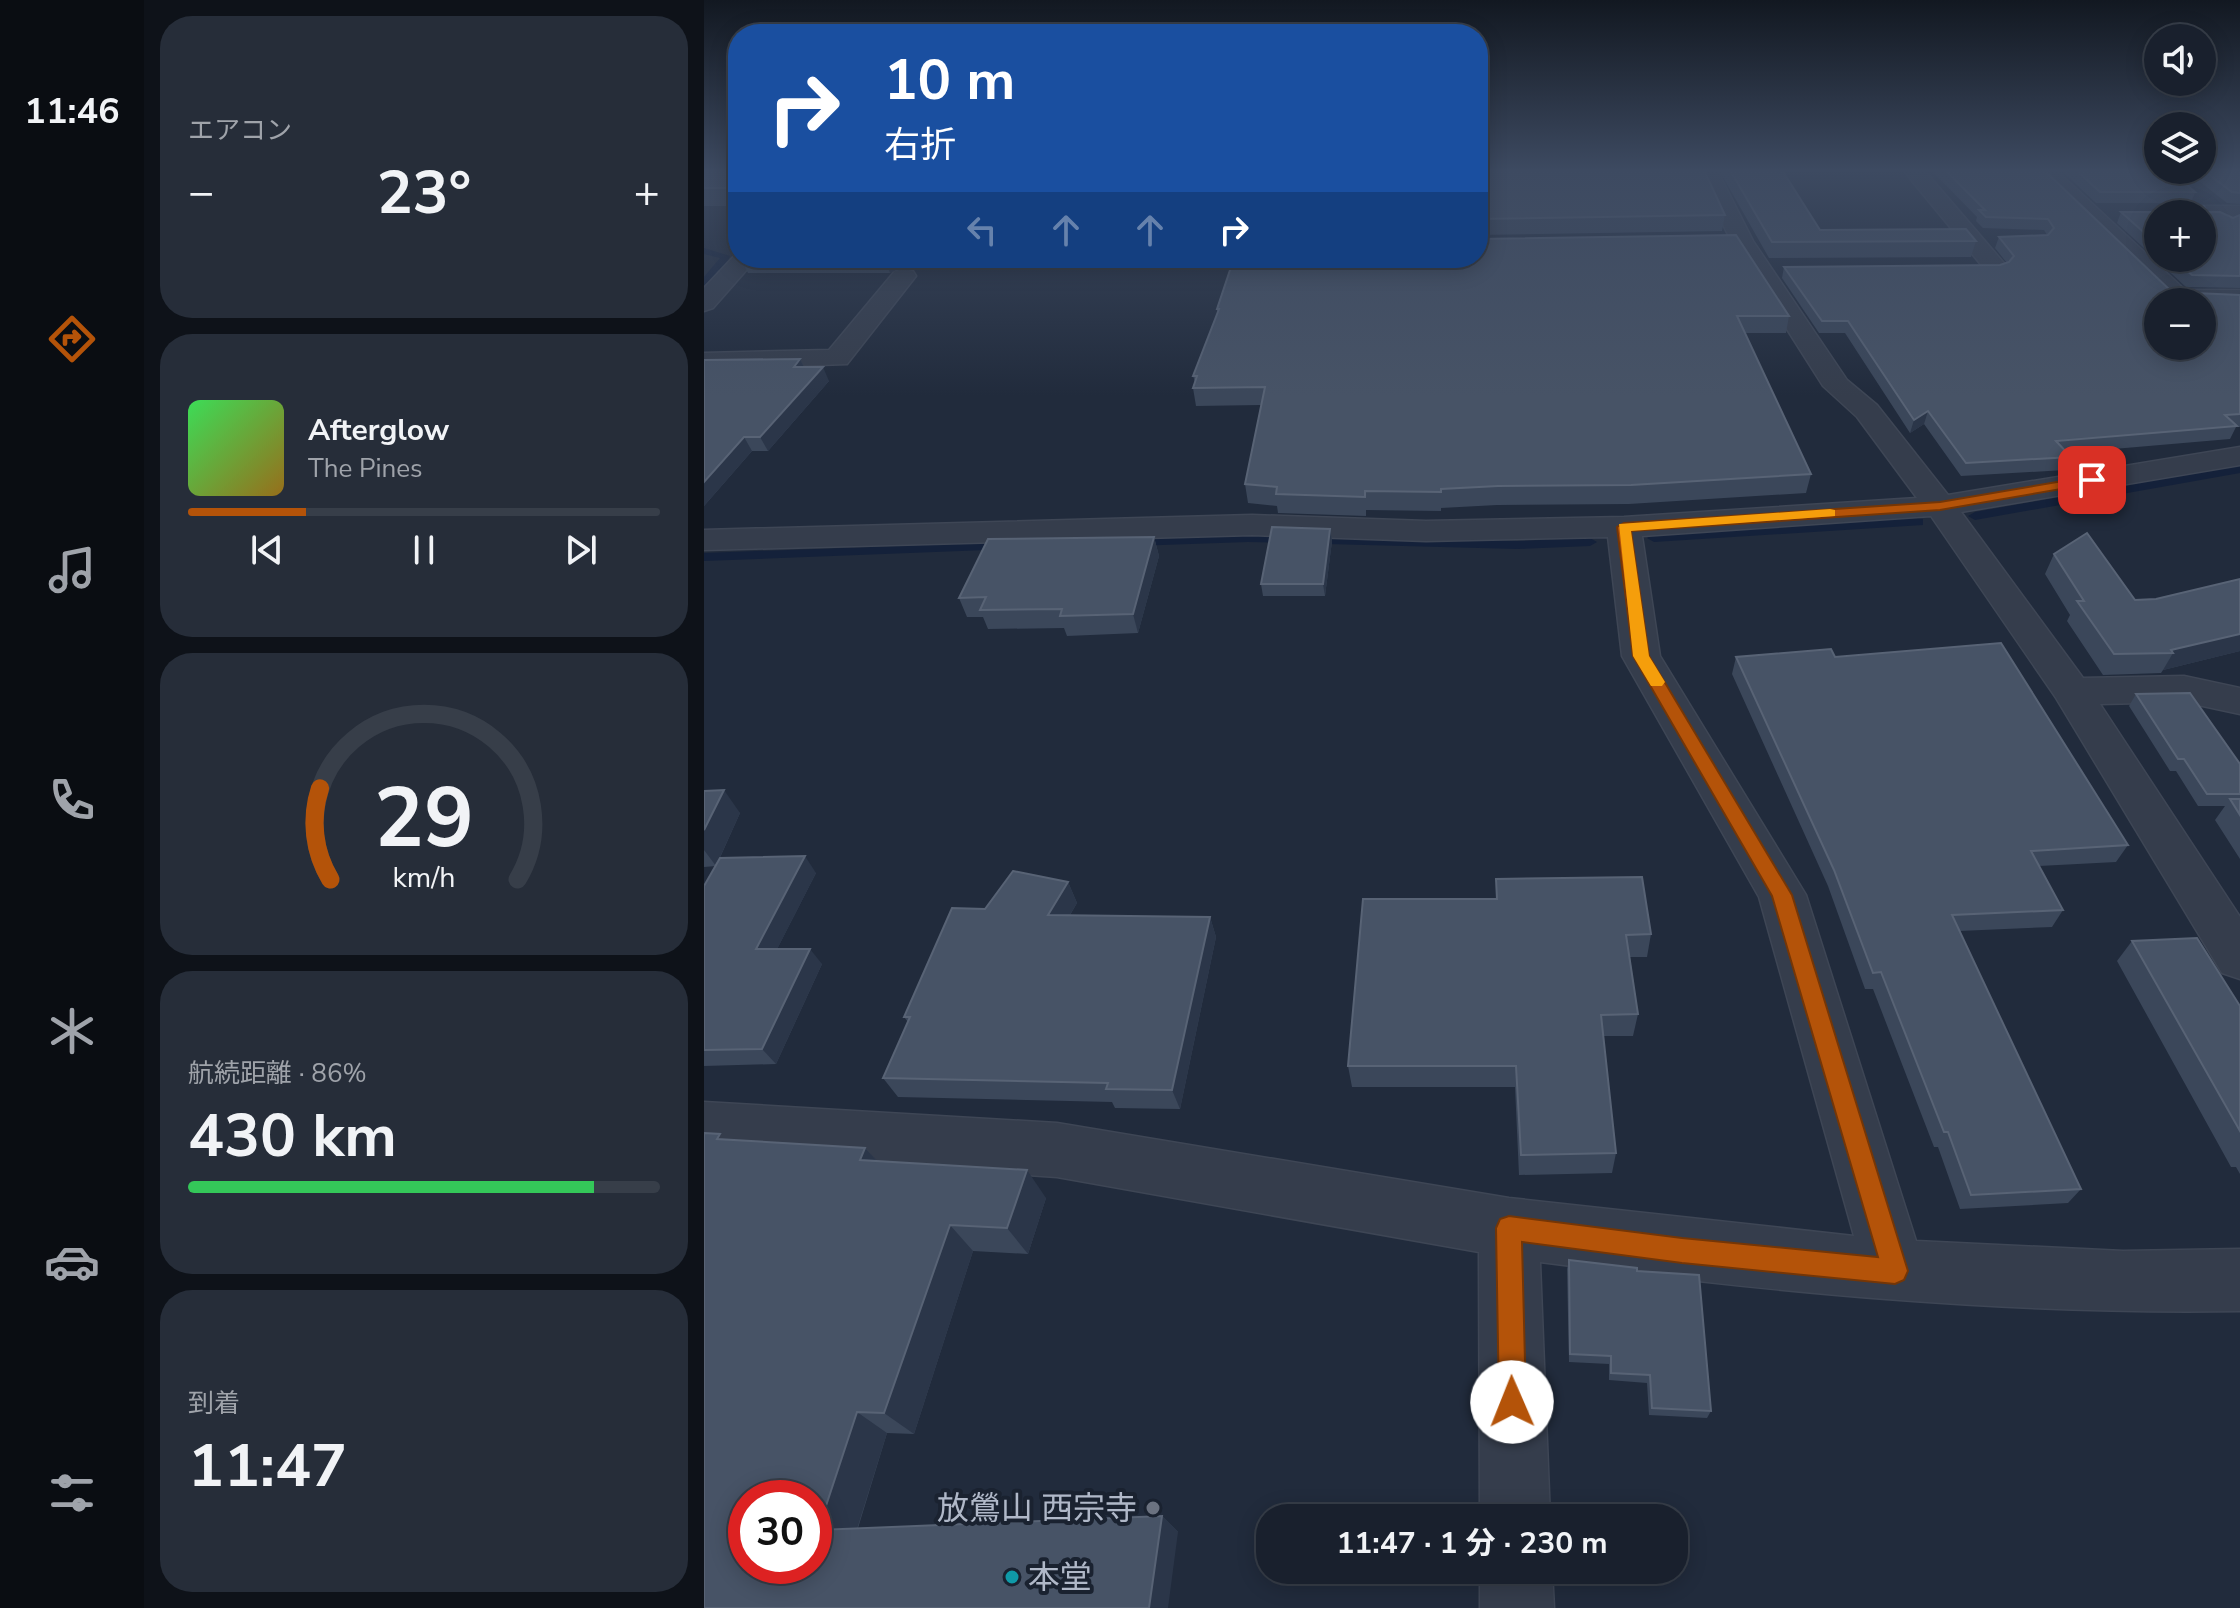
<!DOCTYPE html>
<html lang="ja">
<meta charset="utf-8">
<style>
body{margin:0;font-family:"Nunito Sans","Noto Sans JP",sans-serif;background:#262d39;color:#f1f3f6;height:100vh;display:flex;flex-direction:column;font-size:30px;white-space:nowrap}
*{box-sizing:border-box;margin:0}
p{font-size:26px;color:#9fa3aa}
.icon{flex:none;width:44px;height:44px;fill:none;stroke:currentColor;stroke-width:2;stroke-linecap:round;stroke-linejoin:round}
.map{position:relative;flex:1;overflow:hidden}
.side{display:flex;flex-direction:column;gap:16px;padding:16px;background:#0e1219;width:560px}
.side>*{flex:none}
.banner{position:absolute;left:24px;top:24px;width:760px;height:244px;border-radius:32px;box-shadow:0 4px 20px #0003,0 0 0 2px #373e49;background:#1a4fa0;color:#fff;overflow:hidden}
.tools{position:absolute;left:1440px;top:24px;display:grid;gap:16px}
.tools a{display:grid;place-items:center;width:72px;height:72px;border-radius:50%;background:#19202d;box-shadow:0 4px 20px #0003,0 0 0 2px #373e49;font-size:40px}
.speed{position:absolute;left:24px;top:1480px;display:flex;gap:16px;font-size:40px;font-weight:700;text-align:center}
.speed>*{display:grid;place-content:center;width:104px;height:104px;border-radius:50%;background:#19202d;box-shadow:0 4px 20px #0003,0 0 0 2px #373e49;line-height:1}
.speed .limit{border:12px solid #d22;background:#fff;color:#111}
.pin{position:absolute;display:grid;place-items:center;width:68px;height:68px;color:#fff;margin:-34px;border-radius:16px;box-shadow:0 4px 12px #0006}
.me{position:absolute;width:88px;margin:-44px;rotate:359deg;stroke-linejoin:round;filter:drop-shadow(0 0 6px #0008)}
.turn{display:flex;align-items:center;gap:28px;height:168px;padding:0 24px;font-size:36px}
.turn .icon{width:104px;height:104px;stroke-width:2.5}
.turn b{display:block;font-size:56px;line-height:68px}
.lanes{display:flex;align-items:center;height:76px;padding:0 24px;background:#0003;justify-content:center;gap:40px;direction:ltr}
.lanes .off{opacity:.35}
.big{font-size:60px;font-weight:700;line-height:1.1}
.side .widget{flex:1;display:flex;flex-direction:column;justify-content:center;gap:12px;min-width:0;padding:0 28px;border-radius:32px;background:#262d39}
.side .dial{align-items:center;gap:0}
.dial svg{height:208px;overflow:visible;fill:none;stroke:#373e49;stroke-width:7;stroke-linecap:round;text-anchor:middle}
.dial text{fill:#f1f3f6;stroke:none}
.song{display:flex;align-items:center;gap:24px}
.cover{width:96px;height:96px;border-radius:12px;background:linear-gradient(135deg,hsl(130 70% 55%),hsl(40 70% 35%))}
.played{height:8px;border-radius:4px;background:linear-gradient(90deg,#b45309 25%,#373e49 25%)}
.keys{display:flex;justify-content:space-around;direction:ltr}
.heat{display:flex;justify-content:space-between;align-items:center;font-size:44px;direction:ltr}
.charge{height:12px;border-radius:6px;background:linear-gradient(90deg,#34c759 86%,#373e49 0)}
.trip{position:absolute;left:552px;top:1504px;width:432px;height:80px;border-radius:32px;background:#19202d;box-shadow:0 4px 20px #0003,0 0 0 2px #373e49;font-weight:700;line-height:80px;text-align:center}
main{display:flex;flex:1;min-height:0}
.tabs{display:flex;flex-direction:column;width:144px;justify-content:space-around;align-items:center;background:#0a0d12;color:#9fa3aa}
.tabs .icon{width:56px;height:56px}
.tabs .on{color:#b45309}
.tabs b{font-size:36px;color:#f1f3f6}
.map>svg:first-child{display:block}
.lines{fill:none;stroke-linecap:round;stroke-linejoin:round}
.stream{fill:#14213a;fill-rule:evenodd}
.minor-casing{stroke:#3e4655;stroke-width:3}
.minor{fill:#353d4c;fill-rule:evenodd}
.wall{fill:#3b475a;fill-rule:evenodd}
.shaded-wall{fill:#2b3649}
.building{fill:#475366;stroke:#586375;stroke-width:2;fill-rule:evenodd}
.route{fill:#b45309;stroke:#753606;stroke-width:2}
.slow{fill:#f59e0b}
.worship-dot{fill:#6b7280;stroke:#1a2230;stroke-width:3}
.culture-dot{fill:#0f9aa8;stroke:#1a2230;stroke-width:3}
.labels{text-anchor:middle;stroke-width:8;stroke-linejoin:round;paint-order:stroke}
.near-poi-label{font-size:32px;fill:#b0b8c8;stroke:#1a2230;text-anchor:end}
</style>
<main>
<nav class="tabs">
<b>11:46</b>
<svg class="icon on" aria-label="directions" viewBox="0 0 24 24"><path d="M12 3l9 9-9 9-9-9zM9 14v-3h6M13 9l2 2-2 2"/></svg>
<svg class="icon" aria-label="music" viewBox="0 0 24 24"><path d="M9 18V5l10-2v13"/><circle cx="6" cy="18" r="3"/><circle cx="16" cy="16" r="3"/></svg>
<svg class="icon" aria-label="phone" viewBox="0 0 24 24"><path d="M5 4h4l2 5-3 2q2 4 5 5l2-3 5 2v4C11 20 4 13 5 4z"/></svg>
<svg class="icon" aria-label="climate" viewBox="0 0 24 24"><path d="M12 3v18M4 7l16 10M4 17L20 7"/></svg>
<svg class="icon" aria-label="car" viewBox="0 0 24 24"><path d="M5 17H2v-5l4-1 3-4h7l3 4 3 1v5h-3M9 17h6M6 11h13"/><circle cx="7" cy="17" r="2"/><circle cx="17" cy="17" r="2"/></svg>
<svg class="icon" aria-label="filters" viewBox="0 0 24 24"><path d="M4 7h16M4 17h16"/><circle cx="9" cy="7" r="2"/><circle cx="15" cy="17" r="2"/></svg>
</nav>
<section class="side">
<div class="widget"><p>エアコン</p>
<div class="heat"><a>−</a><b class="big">23°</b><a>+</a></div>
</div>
<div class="widget">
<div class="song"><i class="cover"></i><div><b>Afterglow</b><p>The Pines</p></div></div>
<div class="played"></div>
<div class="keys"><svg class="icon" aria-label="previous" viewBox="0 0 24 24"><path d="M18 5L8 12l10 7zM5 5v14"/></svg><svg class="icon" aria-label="pause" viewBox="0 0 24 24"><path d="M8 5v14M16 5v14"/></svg><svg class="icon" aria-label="next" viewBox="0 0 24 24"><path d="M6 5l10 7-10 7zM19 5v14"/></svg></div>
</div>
<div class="widget dial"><svg viewBox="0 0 100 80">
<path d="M14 69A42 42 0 1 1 86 69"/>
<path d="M14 69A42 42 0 0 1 10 34" stroke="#b45309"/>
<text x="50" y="56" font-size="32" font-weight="700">29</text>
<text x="50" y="72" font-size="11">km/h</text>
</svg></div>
<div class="widget"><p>航続距離 · 86%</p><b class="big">430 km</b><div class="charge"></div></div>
<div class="widget"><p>到着</p><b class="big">11:47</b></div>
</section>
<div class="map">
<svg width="1536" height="1608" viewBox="0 0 1536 1608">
<rect width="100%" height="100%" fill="#212b3c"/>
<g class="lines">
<g class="stream">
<path d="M0,248L26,256L22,265L0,286V277L16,258L0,254Z"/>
<path d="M1536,465V473L1271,520L1264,516L1271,512Z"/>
<path d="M1214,518L1219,519V525L950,542L943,538L950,534Z"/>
<path d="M544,534L813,541L886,538L893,542L886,546L813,549L544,542L429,546L422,542L429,538Z"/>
<path d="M303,542L308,543V549L0,561V553Z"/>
</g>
<g class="minor-casing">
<g id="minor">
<path d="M993,170H1013L1049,241L1143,380L1173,405L1244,495L1536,447V465L1257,512L1379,678L1480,676L1536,688V714L1480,702L1396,704L1536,917V979L1518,973L1352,698L1227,516L938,536L956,656L1102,895L1212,1241L1419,1251L1536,1249V1311C1301,1315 1069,1292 836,1262L846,1518H776L775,1252L353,1177L0,1154V1102L353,1123L805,1198L1150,1236L1055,897L918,656L904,537L722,541L548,535L0,550V530L548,515L722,521L920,517L1213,498L1153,417L1119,386L1027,241Z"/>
<path d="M1199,170H1220L1299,262L1303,267L1299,272H1283Z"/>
<path d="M1330,170H1352L1481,290H1536V304L1465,302Z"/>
<path d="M1459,206H1536V220H1498V214H1454V218H1451L1448,213Z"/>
<path d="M33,253L34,258H53L9,308L0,311V288Z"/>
<path d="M200,269L209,271L212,276L143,364L0,369V353L125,350L191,271Z"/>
<path d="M776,1570H848L850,1608H776Z"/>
</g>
</g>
<use href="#minor" class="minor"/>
</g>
<g class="wall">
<rect x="0" y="170" width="34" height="36"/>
<path d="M774,170L1021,215L1018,231L774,235Z"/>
<path d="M1015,170H1078L1116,230L1272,241L1267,257L1065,258Z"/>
<path d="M1227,170H1340L1468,292L1536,295V427H1532L1526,439L1363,453L1367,457L1361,470L1257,476L1220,424L1206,433L1141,333H1115L1078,278L1080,267L1296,265L1303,263L1291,248L1295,237L1343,235L1340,230L1279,228L1272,221L1273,217Z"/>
<path d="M1357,170H1466L1491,192L1487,203H1392Z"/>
<path d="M1481,170H1536V204L1523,203Z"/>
<path d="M1417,212H1503L1529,218L1536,215V288L1482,287L1413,223ZM1454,214L1498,258H1454Z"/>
<path d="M45,258H207L200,266L186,273H44L39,263Z"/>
<path d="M513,309L1085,316L1082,333H1041L1107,474L1102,493L925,504L793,505L737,508V511L662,510V516L574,513L573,506L544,503L541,484L557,405L492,406L489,388L491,382L489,376L513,314Z"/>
<path d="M96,359L100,367L125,381L64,451H48L0,506V360Z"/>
<path d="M626,529L628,541L621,596H559L557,584Z"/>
<path d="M450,537L455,556L434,633L363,636L360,628L284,629L279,617H263L255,598Z"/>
<path d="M1350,554L1431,600L1536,651L1459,670L1457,673L1399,675L1363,621L1366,615L1341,574Z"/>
<path d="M1032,657H1131L1424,845L1412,862L1335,866L1359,910L1348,927L1255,931L1377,1189L1364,1203L1256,1209L1234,1147H1230L1169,989H1161L1124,886L1028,674Z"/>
<path d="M1432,694L1536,764V859L1511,820L1521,806H1494L1472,771H1466L1425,706Z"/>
<path d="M0,791L36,813L14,862L112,873L73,949L118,964L72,1064L0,1066V886L12,866L0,867Z"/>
<path d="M792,879L947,934L943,957H926L934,1014L929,1036H899L912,1153L908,1173L815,1175L811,1087H648L644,1066L792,899Z"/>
<path d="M364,882L373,903L366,915L506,917L512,937L476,1109L411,1108L408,1102L194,1097L179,1078L204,1022L200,1017L281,909Z"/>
<path d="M1428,941L1536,1006V1174L1532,1167H1527L1413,961Z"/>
<path d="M23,1140L161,1148L173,1161L342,1198L324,1254L269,1251L210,1434L183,1433L154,1528L458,1516L474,1532L0,1608Z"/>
<path d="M865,1260L933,1271L1007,1411L1003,1418L945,1415L943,1383L905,1380V1364L865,1362L863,1269Z"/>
</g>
<g class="shaded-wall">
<path d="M193,258H207L200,266L186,273L182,263Z"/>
<path d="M96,359L103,373L90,367Z"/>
<path d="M119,367L125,381L64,451L56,437Z"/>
<path d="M1224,411L1220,424L1206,433L1210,420Z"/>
<path d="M40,437L48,451L0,506V482Z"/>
<path d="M626,529L628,541L621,596L619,584Z"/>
<path d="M450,537L455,556L434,633L429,614Z"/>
<path d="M1536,634V651L1459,670L1469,653L1467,650Z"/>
<path d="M20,790L36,813L12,866L0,850V830Z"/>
<path d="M101,856L112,873L65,965L52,949Z"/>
<path d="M364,882L373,903L353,936L344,915Z"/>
<path d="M506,917L512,937L476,1109L468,1090Z"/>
<path d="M106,949L118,964L72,1064L58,1049Z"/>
<path d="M161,1148L187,1176L156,1160Z"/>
<path d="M323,1170L342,1198L324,1254L303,1228Z"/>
<path d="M246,1225L269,1251L210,1434L180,1413Z"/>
<path d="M153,1412L183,1433L148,1545L114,1530Z"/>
<path d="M458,1516L474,1532L464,1608H445Z"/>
</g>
<g class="building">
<rect x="0" y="170" width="34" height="18"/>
<path d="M774,170H1000L1021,215L774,219Z"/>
<path d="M1026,170H1078L1116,230L1262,229L1272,241L1068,242Z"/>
<path d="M1241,170H1340L1468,292L1536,295V414L1521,415L1533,426L1352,441L1367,457L1262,463L1224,411L1210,420L1144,321H1118L1080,267L1296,265L1305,262L1310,256L1295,237L1344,235L1350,228L1344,219L1282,217L1275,210H1281ZM1454,302H1498V346H1454Z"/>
<path d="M1372,170H1466L1491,192H1396Z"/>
<path d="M1499,170H1536V193L1528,192Z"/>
<path d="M1462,206H1500L1503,212H1516L1529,218L1536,215V276L1488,275L1468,258H1498V214H1454V245L1417,212H1459Z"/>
<path d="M1032,235L1085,316H1033L1107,474L927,485L794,486L737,489V492L661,491V497L572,494L573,487L541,484L561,387L489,388L493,376H489L515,309H513L530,258H774V239Z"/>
<path d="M45,258H193L182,263H39Z"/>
<path d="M96,359L90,367H119L56,437H40L0,482V360Z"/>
<path d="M568,527L626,529L619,584H557Z"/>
<path d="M1383,533L1431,600L1452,599L1536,579V634L1467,650L1469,653L1410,654L1373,601H1380L1350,554Z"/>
<path d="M450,537L429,614L356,616L358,609L276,610L282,597L255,598L284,539Z"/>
<path d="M1297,643L1424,845L1327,851L1359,910L1248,915L1377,1189L1267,1195L1244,1132H1240L1177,972L1169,973L1130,870L1032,657L1127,649L1131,657Z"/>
<path d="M1486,693L1536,764V794H1503L1480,759H1474L1432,694Z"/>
<path d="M20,790L0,830V791Z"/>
<path d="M1526,799H1536V815Z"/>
<path d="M101,856L52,949H106L58,1049L0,1050V886L16,858Z"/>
<path d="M309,871L364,882L344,915L506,917L468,1090L402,1089L404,1083L179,1078L206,1017H200L248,908L281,909Z"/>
<path d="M938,877L947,934L922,935L934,1014L897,1015L912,1153L817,1155L812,1066H644L659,899H793L792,879Z"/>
<path d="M1493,938L1536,1006V1131L1428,941Z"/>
<path d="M0,1133L16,1134L13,1139L161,1148L156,1160L323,1170L303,1228L246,1225L180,1413L153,1412L114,1530L458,1516L445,1608H0ZM42,1498H110V1566H42Z"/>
<path d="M865,1260L933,1268V1271L995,1275L1007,1411L948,1408L946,1375L907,1373V1356L866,1354Z"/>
</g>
<linearGradient id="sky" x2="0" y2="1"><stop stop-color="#121821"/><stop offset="0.43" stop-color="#3d4a61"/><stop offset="1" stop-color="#3d4a61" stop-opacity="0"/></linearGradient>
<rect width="1536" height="396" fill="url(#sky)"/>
<path class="route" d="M1388,476L1392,477V483L1236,510L927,531L945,656L1088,895L1204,1271L1200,1280L1191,1284L978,1263L818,1242L822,1402L818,1412L808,1416L799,1412L795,1402L792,1228L796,1219L805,1216L978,1238L1174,1257L1068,896L929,656L913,527L920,523L1236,502Z"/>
<path class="slow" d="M1126,509L1131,510V516L927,531L945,656L961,682L958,686H947L929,656L915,524Z"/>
<circle class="worship-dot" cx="449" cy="1508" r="8"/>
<circle class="culture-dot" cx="308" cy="1577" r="8"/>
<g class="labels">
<g class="near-poi-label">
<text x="433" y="1519">放鶯山 西宗寺</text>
<text x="324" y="1588" text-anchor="start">本堂</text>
</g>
</g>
</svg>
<div class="tools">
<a><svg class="icon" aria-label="sound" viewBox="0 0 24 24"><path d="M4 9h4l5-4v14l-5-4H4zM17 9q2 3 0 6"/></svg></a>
<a><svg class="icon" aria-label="layers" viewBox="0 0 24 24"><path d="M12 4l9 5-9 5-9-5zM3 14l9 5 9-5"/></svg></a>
<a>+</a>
<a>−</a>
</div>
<div class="speed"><div class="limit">30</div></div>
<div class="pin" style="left:1388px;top:480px;background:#d93025"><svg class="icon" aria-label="arrive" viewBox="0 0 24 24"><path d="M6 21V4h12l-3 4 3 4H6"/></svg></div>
<svg class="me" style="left:808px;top:1402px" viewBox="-20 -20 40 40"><circle r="19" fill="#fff"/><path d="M0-13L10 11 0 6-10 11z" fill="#b45309"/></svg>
<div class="trip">11:47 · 1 分 · 230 m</div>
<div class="banner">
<div class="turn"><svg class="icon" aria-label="right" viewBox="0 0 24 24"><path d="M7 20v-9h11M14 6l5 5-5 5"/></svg><div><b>10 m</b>右折</div></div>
<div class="lanes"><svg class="icon off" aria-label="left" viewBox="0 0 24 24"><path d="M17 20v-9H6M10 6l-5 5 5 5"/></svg><svg class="icon off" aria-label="ahead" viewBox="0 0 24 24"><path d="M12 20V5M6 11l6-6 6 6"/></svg><svg class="icon off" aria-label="ahead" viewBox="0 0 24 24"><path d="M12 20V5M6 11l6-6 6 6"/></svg><svg class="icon" aria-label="right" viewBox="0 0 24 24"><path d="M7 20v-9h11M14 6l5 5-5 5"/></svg></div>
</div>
</div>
</main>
